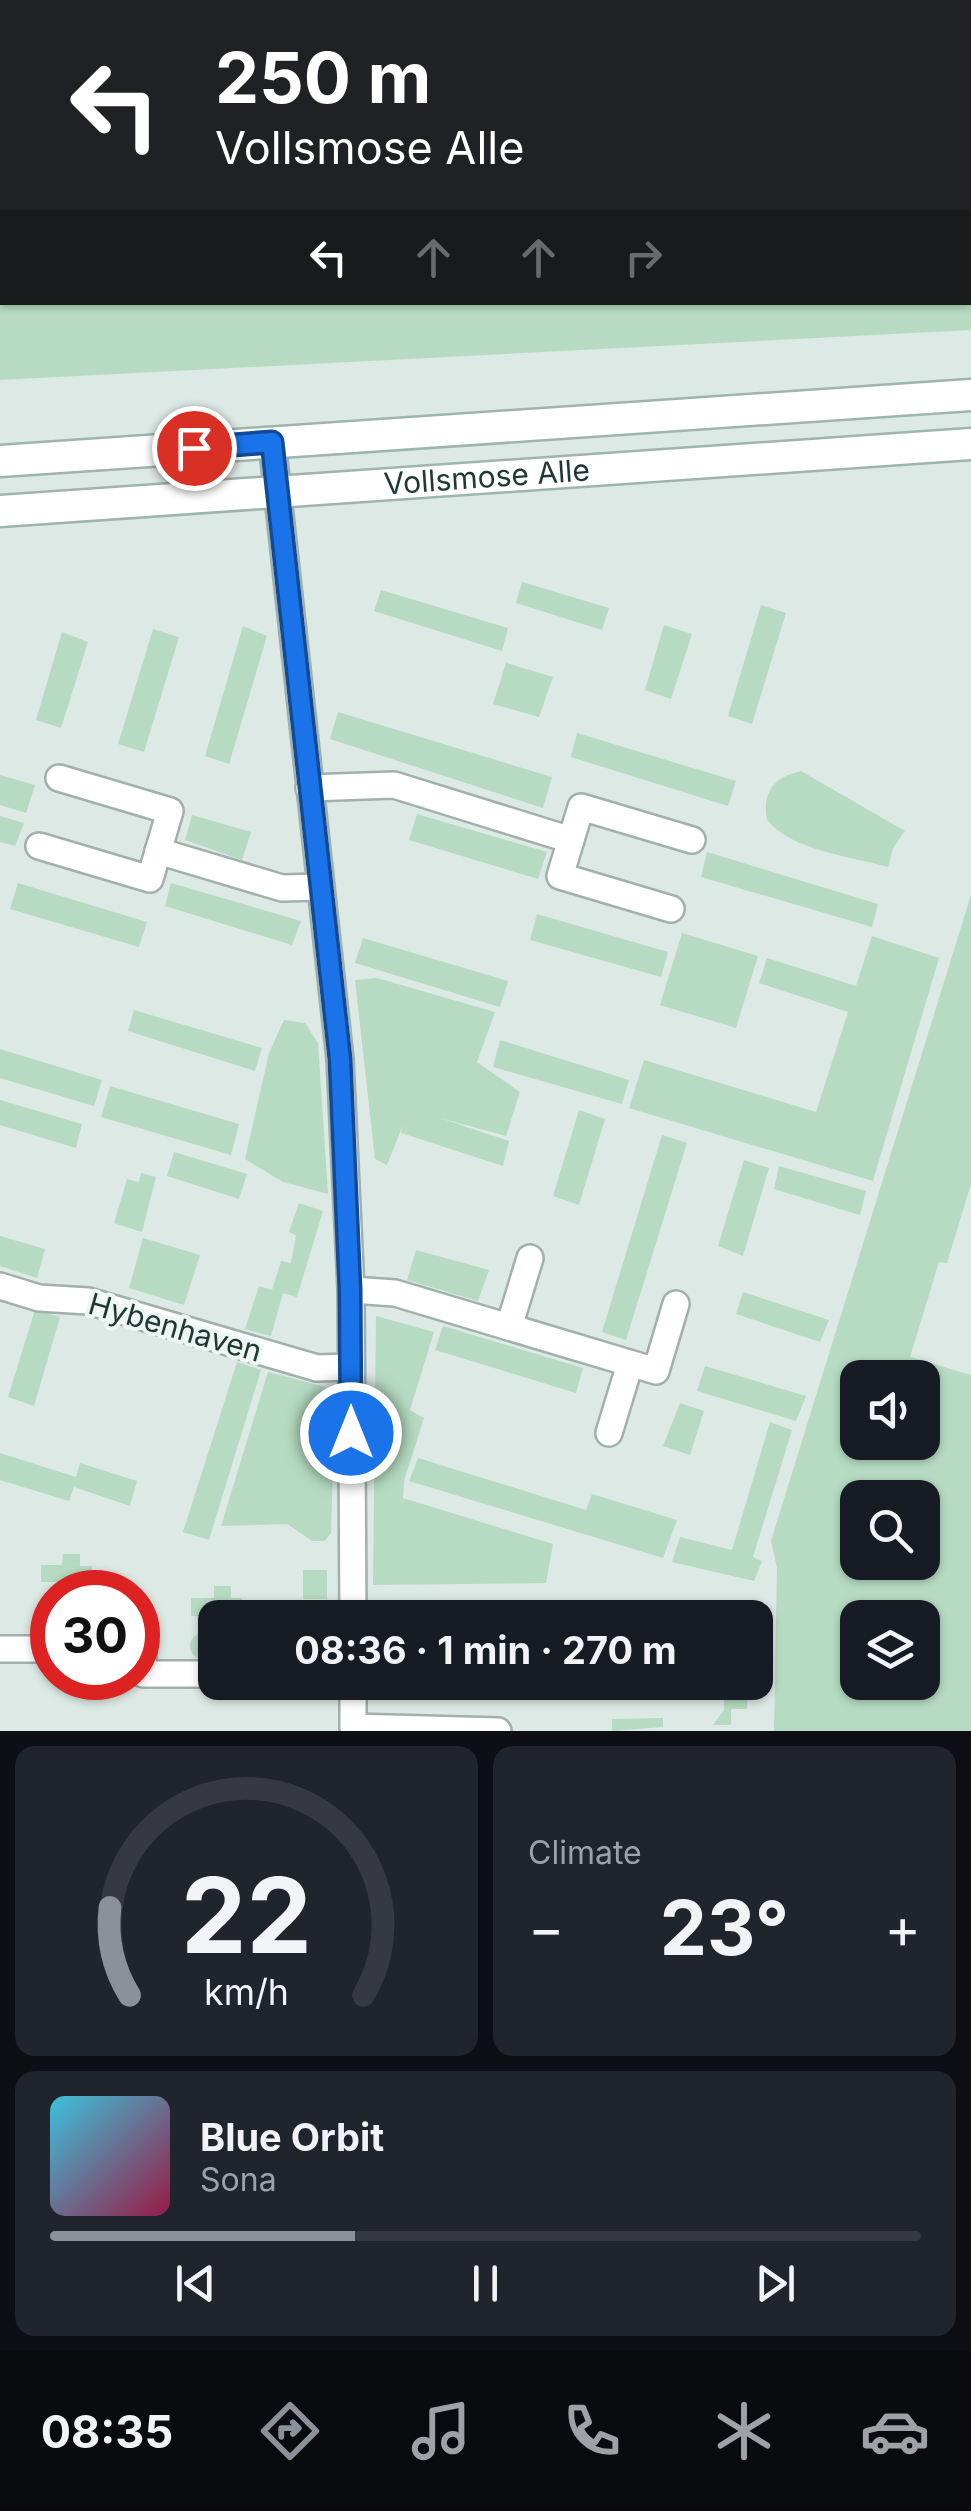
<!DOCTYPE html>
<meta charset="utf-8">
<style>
body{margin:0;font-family:Inter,sans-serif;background:#20242c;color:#f1f3f6;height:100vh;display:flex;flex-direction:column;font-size:38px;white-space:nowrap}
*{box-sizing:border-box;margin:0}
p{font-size:32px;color:#9ea1a6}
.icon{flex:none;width:55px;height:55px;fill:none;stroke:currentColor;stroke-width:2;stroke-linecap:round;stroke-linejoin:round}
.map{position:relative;height:1731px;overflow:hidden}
.side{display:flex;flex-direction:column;gap:15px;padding:15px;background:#0d0f14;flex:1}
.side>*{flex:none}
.banner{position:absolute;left:0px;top:0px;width:972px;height:305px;box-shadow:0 2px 8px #0004;background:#202124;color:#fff;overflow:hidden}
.tools{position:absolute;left:840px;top:1360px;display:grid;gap:20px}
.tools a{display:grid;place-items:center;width:100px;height:100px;border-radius:20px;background:#171b24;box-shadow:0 2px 8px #0004;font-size:50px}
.speed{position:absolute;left:30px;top:1570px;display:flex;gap:20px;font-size:50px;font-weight:700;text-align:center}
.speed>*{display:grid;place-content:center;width:130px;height:130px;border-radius:50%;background:#171b24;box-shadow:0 2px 8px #0004;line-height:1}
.speed .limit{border:15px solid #d22;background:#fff;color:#111}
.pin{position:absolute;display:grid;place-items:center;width:85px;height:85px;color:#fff;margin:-42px;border:5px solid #fff;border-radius:50%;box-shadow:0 2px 10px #0007}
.me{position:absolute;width:110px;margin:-55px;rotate:0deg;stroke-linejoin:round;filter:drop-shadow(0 0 8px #0008)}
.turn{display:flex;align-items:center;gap:35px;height:210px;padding:0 50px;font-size:45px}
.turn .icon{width:130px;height:130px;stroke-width:2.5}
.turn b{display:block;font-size:70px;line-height:85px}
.lanes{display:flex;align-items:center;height:95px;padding:0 50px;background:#0003;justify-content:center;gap:50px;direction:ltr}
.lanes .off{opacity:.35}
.big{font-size:75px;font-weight:700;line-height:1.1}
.side .card{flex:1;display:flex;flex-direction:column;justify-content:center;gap:15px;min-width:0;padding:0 35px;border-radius:20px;background:#20242c}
.side .dial{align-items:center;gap:0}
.dial svg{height:260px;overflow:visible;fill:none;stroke:#363941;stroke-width:7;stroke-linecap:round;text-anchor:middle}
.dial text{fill:#f1f3f6;stroke:none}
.song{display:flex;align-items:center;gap:30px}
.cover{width:120px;height:120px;border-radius:15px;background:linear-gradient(135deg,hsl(190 70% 55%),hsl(340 70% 35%))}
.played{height:10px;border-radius:5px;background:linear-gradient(90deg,#8c9099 35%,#363941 35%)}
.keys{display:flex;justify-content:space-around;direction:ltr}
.heat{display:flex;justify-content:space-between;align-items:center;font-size:55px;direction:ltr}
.side .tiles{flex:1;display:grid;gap:15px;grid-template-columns:1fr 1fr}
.card:last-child{grid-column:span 2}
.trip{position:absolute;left:198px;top:1600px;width:575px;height:100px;border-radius:20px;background:#171b24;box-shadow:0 2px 8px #0004;font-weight:700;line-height:100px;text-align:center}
.menu{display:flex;height:160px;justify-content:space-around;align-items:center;background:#090b0e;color:#9ea1a6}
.menu .icon{width:70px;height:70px}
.menu .current{color:#8c9099}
.menu b{font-size:45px;color:#f1f3f6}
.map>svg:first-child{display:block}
.green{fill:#b6dbc2;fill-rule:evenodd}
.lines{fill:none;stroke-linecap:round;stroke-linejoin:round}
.street-casing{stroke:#a0b0ac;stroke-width:30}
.secondary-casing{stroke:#9db5ae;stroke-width:35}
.street{stroke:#fff;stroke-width:25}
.secondary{stroke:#fff;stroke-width:30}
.route-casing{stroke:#114b97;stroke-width:25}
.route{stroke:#1a73e8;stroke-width:18}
.labels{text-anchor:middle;stroke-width:8;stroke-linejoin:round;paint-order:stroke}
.street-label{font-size:30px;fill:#1f3833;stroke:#edf6f2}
</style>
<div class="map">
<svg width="971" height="1731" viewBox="0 0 971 1731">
<rect width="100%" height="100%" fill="#dde9e5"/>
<g class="green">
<path d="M971,139V330L0,380V195L2,302H970Z"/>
<path d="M522,582L609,608L602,630L516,603Z"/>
<path d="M381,590L508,628L502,651L374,611Z"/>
<path d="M761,605L786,613L752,724L728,716Z"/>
<path d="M664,625L692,634L671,699L645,690Z"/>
<path d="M243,626L267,636L229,764L205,756Z"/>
<path d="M153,629L179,637L144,752L118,744Z"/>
<path d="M62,632L88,642L61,728L36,720Z"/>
<path d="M506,663L553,677L539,717L493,704Z"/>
<path d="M338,712L552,777L543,808L330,739Z"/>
<path d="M577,733L736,781L728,806L571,757Z"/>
<path d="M801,771L905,831L893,848L888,867C850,856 793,851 767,820C762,792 774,777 801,771Z"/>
<path d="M0,775L35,785L26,813L0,805Z"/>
<path d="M417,814L547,852L538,879L409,840Z"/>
<path d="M192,815L251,832L242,860L185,840Z"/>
<path d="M0,816L24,823L15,846L0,842Z"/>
<path d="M707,852L878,904L872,927L701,877Z"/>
<path d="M18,883L147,922L139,947L10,909Z"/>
<path d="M171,883L301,921L292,945L165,906Z"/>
<path d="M971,895V1184L947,1263L939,1262L910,1357L971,1375V1731H774L777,1568L771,1541ZM858,1378H922V1442H858ZM858,1498H922V1562H858ZM858,1618H922V1682H858Z"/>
<path d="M537,914L668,952L661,977L530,940Z"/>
<path d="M682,933L758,956L736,1028L660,1005Z"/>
<path d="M872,936L939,958L873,1181L629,1108L644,1060L816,1112L848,1012L759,983L767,958L856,986Z"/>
<path d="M363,938L508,981L500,1007L355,963Z"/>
<path d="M377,978L495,1012L477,1062L520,1092L506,1136L440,1118L509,1141L503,1166L401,1133L403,1125L387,1165L375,1159L355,980Z"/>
<path d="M134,1010L262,1048L255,1071L128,1031Z"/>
<path d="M284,1020L305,1023L318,1043L328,1194L283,1182L245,1159L269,1053Z"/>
<path d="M500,1040L629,1080L622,1104L493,1067Z"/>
<path d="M0,1049L102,1080L94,1106L0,1078Z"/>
<path d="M110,1086L239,1124L231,1155L101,1117Z"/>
<path d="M0,1100L82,1124L76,1148L0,1125Z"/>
<path d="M579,1110L605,1119L579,1205L553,1196Z"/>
<path d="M662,1135L687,1143L626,1340L602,1332Z"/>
<path d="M174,1152L247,1174L239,1199L167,1176Z"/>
<path d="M744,1160L769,1168L743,1256L718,1246Z"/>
<path d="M779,1166L866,1191L860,1215L774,1189Z"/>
<path d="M141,1173L156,1177L142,1232L114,1223L127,1179L139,1182Z"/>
<path d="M299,1203L323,1211L297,1297L283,1293L271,1336L245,1329L259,1286L272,1290L281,1261L291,1263L296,1235L289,1232Z"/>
<path d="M0,1236L45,1249L37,1278L0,1266Z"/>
<path d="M143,1238L200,1255L184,1305L129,1288Z"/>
<path d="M416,1250L489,1270L478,1301L407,1280Z"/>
<path d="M743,1292L829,1320L820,1342L736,1314Z"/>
<path d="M35,1310L60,1317L34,1406L8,1397Z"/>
<path d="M376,1316L434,1332L410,1410L424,1418L404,1481L403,1498L553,1544L546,1583L373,1585Z"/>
<path d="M443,1326L583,1368L576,1393L435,1350Z"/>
<path d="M237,1362L261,1370L209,1540L183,1532Z"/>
<path d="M705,1366L806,1396L796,1421L697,1391Z"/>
<path d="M268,1372L322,1386L335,1396L331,1533L325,1541H312L287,1524L221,1526Z"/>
<path d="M680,1403L704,1411L690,1455L663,1446Z"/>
<path d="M770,1422L792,1430L753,1557L762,1561L754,1581L672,1562L680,1537L732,1550Z"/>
<path d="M0,1453L76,1477L80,1463L137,1481L130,1506L74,1487L69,1501L0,1480Z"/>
<path d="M418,1458L586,1510L592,1494L677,1520L663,1558L409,1481Z"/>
<path d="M63,1554H80V1566H92V1574H107L108,1582H41V1565H62Z"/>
<rect x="303" y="1570" width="24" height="29"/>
<path d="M214,1586H231V1598H242V1616H191V1598H214Z"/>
<circle cx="203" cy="1646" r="13"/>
<path d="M467,1683L533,1686L532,1697H467Z"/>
<path d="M724,1683H748L747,1709H731V1725H713L724,1710Z"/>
<path d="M663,1718V1727L612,1731V1719Z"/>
</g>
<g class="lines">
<g class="street-casing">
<g id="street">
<path d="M340,0V2"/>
<path d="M672,2V0"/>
<path d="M964,2L965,0"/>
<path d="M0,33H2"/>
<path d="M970,43H971"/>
<path d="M272,442L340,1059L351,1290L353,1618"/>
<path d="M309,788L394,785L571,840"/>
<path d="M39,846L150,879L170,811L59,778"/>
<path d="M158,851L282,888L320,887"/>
<path d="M671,909L560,876L581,807L692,840"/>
<path d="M0,1286L39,1298L88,1301L317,1368L350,1367"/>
<path d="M351,1290L395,1293L656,1371L676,1304"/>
<path d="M509,1327L530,1258"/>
<path d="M609,1433L630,1364"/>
<path d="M0,1649H52"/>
<path d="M138,1649H143V1674H215"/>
<path d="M353,1682V1727L498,1731"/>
</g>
</g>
<g class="secondary-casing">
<g id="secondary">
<path d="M0,461L971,395"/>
<path id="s1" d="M0,511L971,444"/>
</g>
</g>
<use href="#street" class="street"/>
<use href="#secondary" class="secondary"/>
</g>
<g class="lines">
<g class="route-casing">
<path id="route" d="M194,448L272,442L340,1059L350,1290L351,1433"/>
</g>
<use href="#route" class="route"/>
</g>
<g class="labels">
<g class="street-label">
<text dy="10" stroke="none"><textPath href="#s1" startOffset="488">Vollsmose Alle</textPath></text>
<text transform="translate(175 1328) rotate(16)" y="10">Hybenhaven</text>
</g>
</g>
</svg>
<div class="tools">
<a><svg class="icon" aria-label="sound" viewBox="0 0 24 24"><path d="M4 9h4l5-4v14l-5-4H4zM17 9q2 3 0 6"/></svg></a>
<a><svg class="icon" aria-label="search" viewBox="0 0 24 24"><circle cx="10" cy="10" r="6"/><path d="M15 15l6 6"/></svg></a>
<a><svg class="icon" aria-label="layers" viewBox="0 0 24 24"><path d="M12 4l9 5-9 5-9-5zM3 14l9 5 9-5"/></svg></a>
</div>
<div class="speed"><div class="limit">30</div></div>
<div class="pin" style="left:194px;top:448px;background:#d93025"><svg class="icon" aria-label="arrive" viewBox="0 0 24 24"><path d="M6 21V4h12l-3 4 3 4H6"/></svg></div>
<svg class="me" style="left:351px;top:1433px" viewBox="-20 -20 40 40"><circle r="17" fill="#1a73e8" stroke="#fff" stroke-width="3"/><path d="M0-11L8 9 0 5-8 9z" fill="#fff"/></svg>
<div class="trip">08:36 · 1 min · 270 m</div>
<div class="banner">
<div class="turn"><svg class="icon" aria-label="left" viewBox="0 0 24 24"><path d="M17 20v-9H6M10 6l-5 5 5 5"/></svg><div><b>250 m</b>Vollsmose Alle</div></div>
<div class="lanes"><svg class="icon" aria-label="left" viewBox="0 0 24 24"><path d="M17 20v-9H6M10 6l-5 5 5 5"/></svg><svg class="icon off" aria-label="ahead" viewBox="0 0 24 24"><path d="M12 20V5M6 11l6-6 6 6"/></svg><svg class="icon off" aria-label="ahead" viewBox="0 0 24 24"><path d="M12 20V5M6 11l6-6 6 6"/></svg><svg class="icon off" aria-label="right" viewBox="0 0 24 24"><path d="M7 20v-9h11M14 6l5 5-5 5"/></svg></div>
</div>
</div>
<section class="side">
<div class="tiles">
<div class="card dial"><svg viewBox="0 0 100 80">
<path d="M14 69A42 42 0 1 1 86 69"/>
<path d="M14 69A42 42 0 0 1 8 42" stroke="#8c9099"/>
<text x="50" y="56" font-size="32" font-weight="700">22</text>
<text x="50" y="72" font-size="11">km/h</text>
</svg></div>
<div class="card"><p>Climate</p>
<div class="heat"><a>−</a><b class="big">23°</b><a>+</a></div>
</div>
<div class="card">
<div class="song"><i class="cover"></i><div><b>Blue Orbit</b><p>Sona</p></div></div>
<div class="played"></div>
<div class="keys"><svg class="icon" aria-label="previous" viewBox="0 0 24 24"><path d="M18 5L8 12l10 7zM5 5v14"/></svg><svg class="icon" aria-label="pause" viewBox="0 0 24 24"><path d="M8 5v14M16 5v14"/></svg><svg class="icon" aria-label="next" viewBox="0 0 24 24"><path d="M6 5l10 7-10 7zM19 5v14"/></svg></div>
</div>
</div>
</section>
<nav class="menu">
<b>08:35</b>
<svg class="icon current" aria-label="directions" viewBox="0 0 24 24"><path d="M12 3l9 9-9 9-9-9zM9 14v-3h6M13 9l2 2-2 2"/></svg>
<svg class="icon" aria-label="music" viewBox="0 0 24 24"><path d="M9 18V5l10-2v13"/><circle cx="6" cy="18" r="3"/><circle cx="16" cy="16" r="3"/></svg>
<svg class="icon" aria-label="phone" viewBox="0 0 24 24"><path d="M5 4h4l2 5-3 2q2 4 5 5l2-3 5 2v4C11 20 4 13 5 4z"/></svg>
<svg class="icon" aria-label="climate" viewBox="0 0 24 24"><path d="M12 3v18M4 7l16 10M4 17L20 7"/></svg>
<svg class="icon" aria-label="car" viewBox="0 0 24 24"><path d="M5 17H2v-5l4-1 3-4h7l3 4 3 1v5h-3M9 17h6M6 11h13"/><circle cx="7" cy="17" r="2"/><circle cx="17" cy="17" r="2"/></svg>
</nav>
